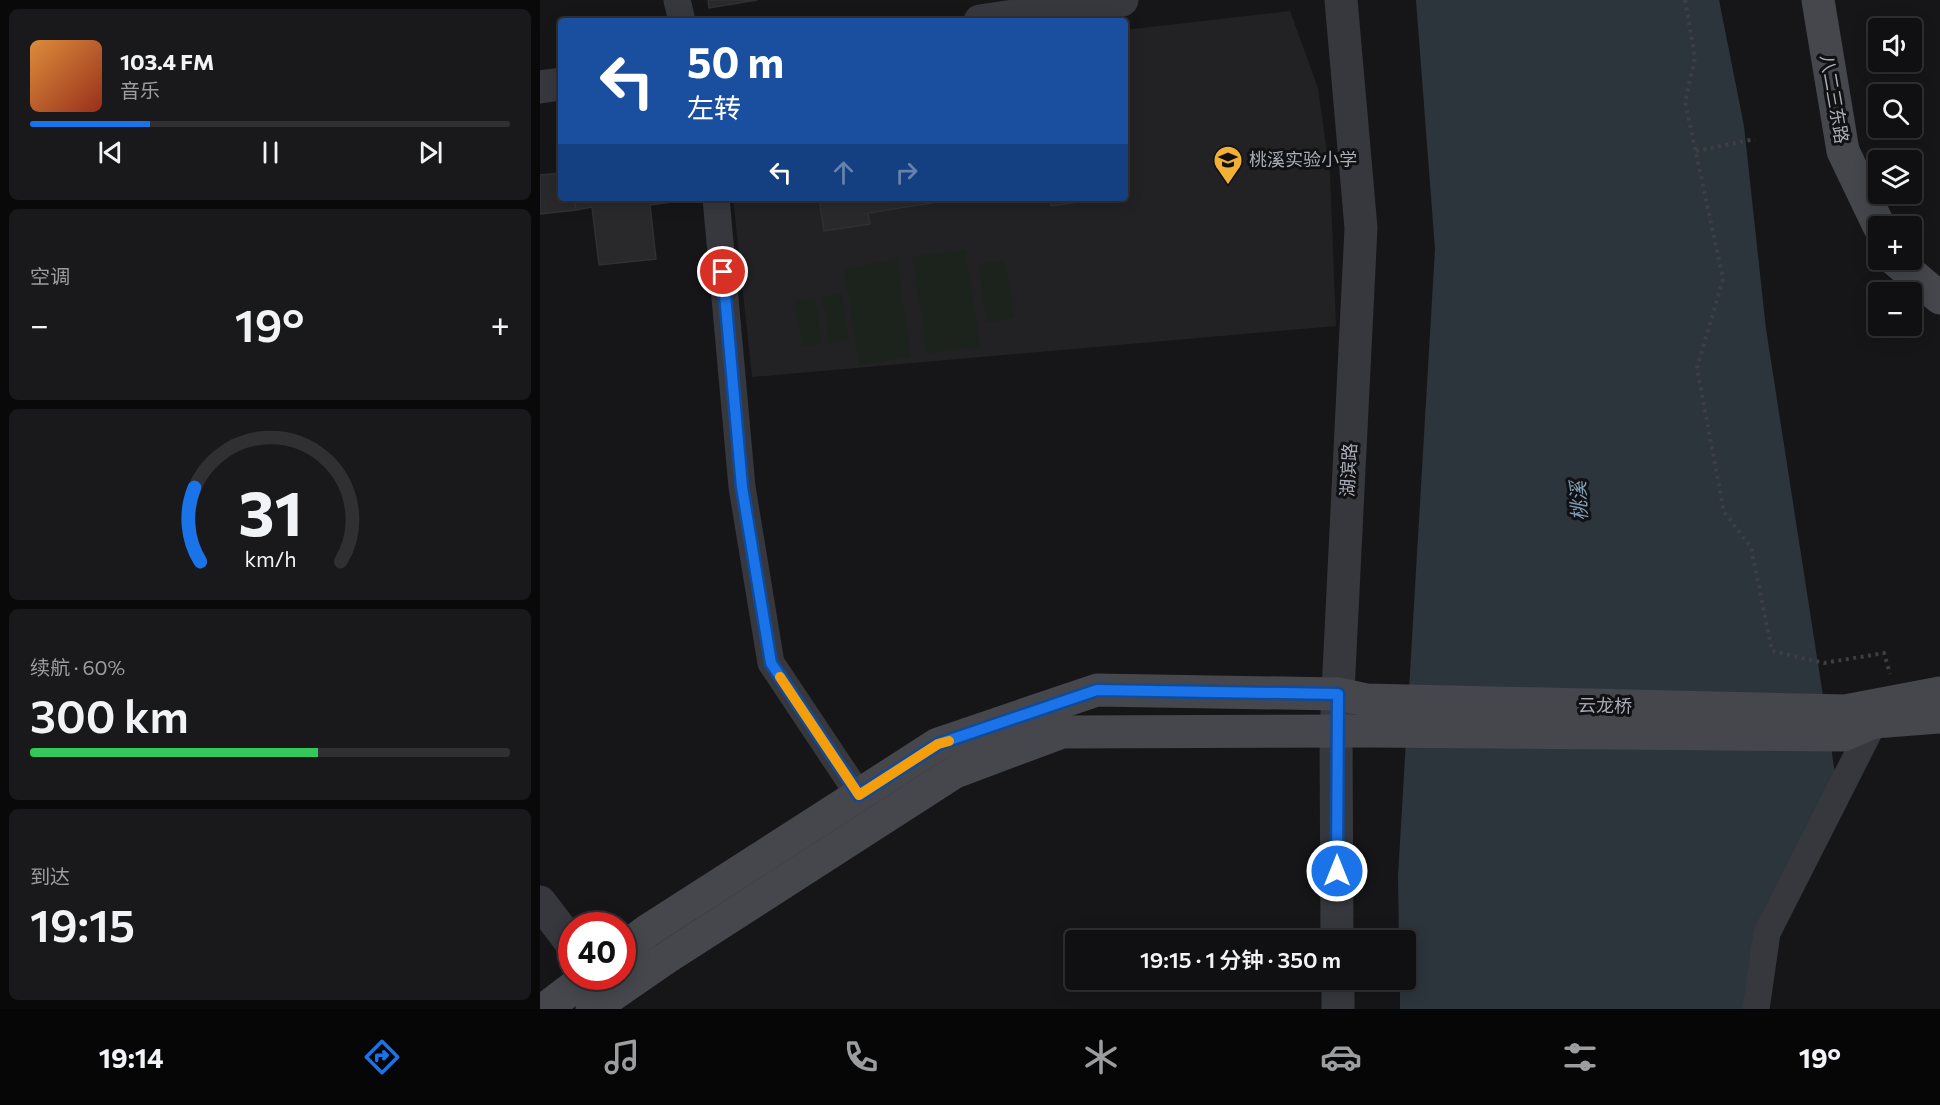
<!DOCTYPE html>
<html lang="zh">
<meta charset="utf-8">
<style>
body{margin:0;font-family:Commissioner,"Noto Sans SC",sans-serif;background:#19191b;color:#f1f3f6;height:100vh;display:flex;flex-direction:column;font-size:22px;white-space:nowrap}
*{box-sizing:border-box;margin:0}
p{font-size:20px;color:#9c9d9f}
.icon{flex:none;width:33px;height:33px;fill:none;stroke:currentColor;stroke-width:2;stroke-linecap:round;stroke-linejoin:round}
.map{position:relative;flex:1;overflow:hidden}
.panel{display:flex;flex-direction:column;gap:9px;padding:9px;background:#09090a;width:540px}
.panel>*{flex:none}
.guide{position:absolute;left:18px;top:18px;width:570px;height:183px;border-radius:6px;box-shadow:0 3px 15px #0003,0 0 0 2px #303032;background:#1a4fa0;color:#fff;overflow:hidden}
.controls{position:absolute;left:1328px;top:18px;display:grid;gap:12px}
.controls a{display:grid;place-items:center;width:54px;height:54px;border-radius:6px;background:#101012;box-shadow:0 3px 15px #0003,0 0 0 2px #303032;font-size:30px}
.speed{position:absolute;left:18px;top:912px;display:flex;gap:12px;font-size:30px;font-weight:700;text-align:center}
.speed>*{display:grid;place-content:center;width:78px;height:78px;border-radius:50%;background:#101012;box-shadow:0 3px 15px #0003,0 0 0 2px #303032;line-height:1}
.speed .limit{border:9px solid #d22;background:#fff;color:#111}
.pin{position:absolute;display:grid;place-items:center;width:51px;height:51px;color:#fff;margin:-26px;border:3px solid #fff;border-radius:50%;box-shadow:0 2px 6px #0007}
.me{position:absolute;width:66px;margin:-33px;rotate:0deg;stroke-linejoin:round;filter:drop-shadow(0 0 4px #0008)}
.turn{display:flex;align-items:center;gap:21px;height:126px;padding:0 30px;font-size:27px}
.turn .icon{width:78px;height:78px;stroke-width:2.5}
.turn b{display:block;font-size:42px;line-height:51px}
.lanes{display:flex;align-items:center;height:57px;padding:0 30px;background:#0003;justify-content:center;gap:30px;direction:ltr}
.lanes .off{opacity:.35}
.big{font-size:45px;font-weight:600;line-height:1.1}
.panel .widget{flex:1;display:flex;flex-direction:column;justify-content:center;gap:9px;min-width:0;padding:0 21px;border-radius:9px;background:#19191b}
.panel .dial{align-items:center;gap:0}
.dial svg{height:156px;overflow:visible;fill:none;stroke:#303032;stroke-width:7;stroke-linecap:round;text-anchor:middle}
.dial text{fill:#f1f3f6;stroke:none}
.song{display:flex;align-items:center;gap:18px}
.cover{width:72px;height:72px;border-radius:9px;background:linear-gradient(135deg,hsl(30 70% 55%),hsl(10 70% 35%))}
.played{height:6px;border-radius:3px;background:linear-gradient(90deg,#1a73e8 25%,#303032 25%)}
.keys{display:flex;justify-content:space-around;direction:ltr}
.heat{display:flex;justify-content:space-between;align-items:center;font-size:33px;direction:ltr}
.charge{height:9px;border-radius:4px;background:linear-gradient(90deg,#34c759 60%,#303032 0)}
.trip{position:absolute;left:525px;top:930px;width:351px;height:60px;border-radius:6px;background:#101012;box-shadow:0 3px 15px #0003,0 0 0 2px #303032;font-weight:600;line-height:60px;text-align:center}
.menu{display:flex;height:96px;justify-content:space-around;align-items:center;background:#060607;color:#9c9d9f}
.menu .icon{width:42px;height:42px}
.menu .active{color:#1a73e8}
.menu b{font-size:27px;color:#f1f3f6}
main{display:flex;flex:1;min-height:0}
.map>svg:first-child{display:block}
.built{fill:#222225}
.green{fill:#1c231d}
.water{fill:#2c353c}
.building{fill:#29292c;stroke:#303034;stroke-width:1.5}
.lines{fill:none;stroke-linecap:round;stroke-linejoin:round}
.path{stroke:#3d3f44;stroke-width:4;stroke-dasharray:3 4.5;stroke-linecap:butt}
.minor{stroke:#37383d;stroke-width:27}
.tertiary{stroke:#37383d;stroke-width:33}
.secondary{stroke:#45474d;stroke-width:33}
.route-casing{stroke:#114b97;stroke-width:15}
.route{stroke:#1a73e8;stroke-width:10}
.slow{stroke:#f59e0b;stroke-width:10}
.labels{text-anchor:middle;stroke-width:6;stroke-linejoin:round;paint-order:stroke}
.street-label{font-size:18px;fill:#a8adb8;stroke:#111113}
.poi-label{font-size:18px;fill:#a8adb8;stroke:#111113;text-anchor:start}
.water-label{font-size:20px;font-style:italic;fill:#7f9bb3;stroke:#111113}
</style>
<main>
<section class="panel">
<div class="widget">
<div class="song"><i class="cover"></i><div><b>103.4 FM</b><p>音乐</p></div></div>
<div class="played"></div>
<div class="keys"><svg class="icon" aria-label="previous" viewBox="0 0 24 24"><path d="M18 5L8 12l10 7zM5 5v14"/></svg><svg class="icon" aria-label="pause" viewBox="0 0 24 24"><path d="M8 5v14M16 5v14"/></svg><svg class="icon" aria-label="next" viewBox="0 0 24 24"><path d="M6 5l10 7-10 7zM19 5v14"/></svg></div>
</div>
<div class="widget"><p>空调</p>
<div class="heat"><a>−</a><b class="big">19°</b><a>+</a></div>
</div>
<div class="widget dial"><svg viewBox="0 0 100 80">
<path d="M14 69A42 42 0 1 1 86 69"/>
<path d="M14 69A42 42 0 0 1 11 31" stroke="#1a73e8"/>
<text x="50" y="56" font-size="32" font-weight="700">31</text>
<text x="50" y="72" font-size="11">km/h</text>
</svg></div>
<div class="widget"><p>续航 · 60%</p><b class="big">300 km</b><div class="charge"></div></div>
<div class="widget"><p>到达</p><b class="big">19:15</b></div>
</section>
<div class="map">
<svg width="1400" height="1009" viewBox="0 0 1400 1009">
<rect width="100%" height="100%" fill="#161618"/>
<path class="built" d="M750,11L778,88L790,174L796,326L212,377L193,198H585V30Z"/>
<g class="green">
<path d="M425,250L440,346L387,354L372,257Z"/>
<path d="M357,260L371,357L319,365L304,268Z"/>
<path d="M465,261L474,318L447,322L438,265Z"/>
<path d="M302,294L309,340L289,343L282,297Z"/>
<path d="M275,298L282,343L262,346L255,300Z"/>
</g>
<path class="water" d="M876,0H1179L1204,126L1226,329L1295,773L1205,1009H860V980H866V940H859L858,876L895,249Z"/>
<g class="building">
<path d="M168,0H217L169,8Z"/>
<path d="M21,173V198H34L36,210L0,214V175Z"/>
<path d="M34,198H131V202L110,205L116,259L59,265L52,207L36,210Z"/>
<path d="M279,198H423L328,213L330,224L284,231Z"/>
<path d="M509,198H552V200L511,206Z"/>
</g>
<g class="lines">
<g class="path">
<path d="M1145,0L1155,58L1145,102L1183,279L1157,368L1184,512L1211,547L1232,651L1284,663L1344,653L1350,674"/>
<path d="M1156,151L1215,139"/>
</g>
<g class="minor">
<path d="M137,0L142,21"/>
<path d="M176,198L202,487L231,663L319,795"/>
<path d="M1216,1009L1227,933L1334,722"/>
</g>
<g class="tertiary">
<path d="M440,21L582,0"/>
<path d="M0,87L21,84"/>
<path d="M0,902L32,944"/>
<path d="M797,940L796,732L821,228L801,0"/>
<path d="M798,980V1009"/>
</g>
<g class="secondary">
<path d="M1278,0L1303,151L1339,226"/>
<path d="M1355,260L1400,298"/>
<path d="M82,950L107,931L398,744L557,690L798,694L826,700L1305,711L1400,693"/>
<path d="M5,1009L48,976"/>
<path d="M52,1009L126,958L415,772L522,732L826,731L1303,735L1334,722L1400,717"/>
</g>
</g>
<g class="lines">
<g class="route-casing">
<path id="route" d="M183,272L202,487L231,663L319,795L398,744L557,690L798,694L797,871"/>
</g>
<use href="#route" class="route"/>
<path class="slow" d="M240,677L319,795L398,744L409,741"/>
</g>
<defs>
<g id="school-pin" transform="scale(1.5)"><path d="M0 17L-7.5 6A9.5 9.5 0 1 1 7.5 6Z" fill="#f2b134" stroke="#111113"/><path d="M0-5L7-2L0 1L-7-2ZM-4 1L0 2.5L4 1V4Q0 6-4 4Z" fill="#111"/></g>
</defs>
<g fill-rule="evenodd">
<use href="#school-pin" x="688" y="160"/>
</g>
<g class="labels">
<g class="street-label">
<text transform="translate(1294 99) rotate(80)" y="6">八二三东路</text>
<text transform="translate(809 470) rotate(-87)" y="6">湖滨路</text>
<text transform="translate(1065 706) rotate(1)" y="6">云龙桥</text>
</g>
<g class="poi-label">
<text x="709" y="166">桃溪实验小学</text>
</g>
<g class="water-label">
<text transform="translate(1039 501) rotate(-93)" y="7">桃溪</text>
</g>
</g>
</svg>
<div class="controls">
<a><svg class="icon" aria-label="sound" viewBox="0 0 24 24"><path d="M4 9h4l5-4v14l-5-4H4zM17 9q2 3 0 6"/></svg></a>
<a><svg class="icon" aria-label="search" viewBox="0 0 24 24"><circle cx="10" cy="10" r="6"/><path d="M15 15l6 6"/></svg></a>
<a><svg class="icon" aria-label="layers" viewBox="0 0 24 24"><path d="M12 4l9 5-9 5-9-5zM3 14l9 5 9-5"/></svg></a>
<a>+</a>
<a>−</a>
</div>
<div class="speed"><div class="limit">40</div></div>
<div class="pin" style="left:183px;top:272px;background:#d93025"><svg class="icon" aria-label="arrive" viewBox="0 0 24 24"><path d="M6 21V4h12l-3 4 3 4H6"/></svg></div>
<svg class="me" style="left:797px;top:871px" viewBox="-20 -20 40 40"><circle r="17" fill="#1a73e8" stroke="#fff" stroke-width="3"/><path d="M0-11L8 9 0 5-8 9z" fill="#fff"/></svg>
<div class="trip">19:15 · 1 分钟 · 350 m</div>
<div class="guide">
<div class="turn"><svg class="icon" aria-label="left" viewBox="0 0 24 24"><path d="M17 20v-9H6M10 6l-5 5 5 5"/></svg><div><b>50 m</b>左转</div></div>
<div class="lanes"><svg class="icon" aria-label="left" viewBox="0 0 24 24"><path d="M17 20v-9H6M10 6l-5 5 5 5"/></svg><svg class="icon off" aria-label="ahead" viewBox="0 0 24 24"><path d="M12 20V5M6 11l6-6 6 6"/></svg><svg class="icon off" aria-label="right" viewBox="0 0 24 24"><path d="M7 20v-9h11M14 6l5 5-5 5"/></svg></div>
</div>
</div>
</main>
<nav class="menu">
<b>19:14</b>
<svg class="icon active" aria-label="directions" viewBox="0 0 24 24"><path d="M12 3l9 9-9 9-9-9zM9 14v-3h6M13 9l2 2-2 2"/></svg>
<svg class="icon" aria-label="music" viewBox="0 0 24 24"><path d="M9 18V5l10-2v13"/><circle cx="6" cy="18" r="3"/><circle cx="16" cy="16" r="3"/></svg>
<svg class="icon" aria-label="phone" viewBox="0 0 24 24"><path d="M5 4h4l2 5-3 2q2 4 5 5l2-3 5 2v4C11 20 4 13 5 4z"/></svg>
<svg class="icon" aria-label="climate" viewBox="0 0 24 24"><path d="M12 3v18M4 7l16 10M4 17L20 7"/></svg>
<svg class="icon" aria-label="car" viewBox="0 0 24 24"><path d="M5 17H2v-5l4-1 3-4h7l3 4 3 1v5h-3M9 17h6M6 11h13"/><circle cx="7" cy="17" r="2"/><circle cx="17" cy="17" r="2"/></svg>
<svg class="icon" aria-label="filters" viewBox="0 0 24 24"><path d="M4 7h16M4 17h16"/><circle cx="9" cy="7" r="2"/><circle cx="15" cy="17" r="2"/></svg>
<b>19°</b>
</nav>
